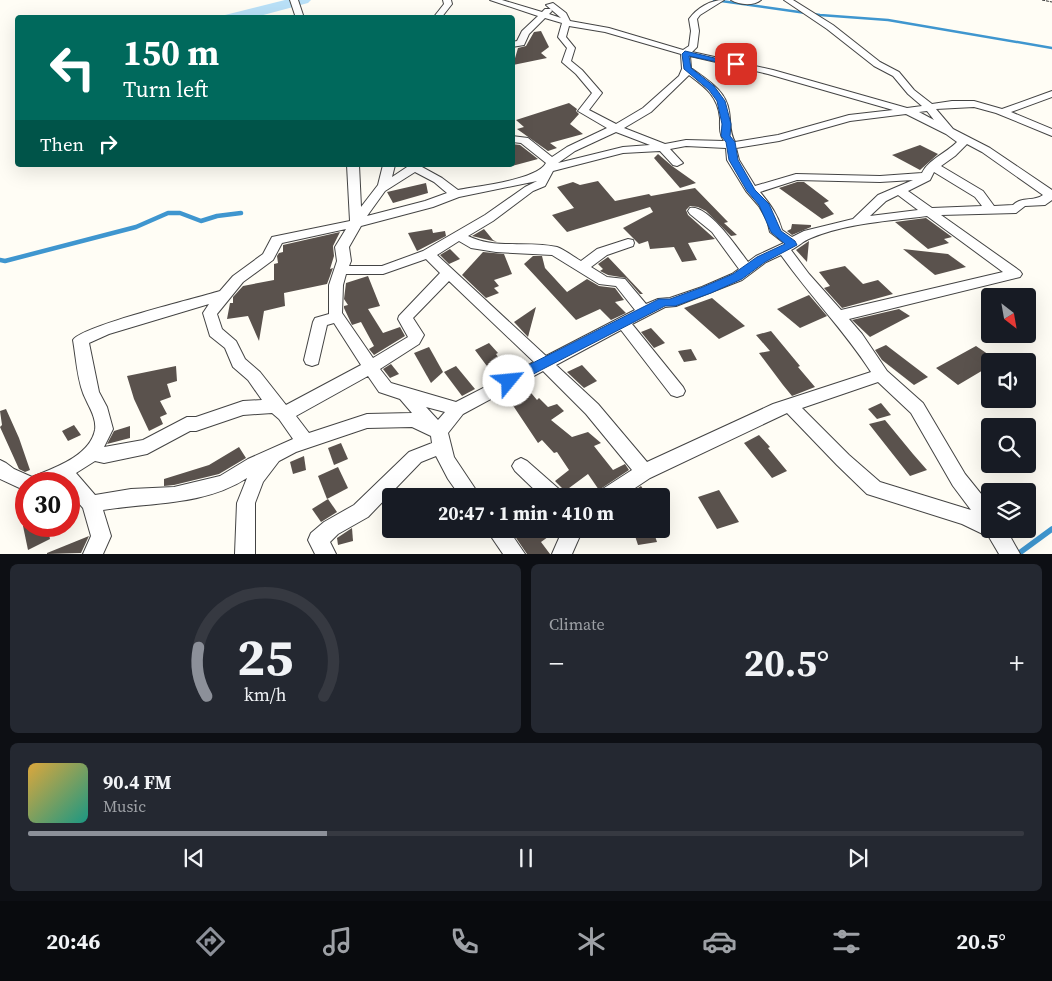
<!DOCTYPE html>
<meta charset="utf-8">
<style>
body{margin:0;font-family:"Source Serif 4",serif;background:#242831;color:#f1f3f6;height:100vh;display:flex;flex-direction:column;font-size:19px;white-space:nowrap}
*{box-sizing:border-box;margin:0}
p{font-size:16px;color:#9ea1a6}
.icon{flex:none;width:28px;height:28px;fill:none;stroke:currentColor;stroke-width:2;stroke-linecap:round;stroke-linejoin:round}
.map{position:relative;height:554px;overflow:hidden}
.details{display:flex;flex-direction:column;gap:10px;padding:10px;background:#0d0f14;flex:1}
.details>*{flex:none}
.hud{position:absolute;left:15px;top:15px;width:500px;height:152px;border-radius:5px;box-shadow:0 5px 20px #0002;background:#00695c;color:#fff;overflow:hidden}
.needle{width:32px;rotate:149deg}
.controls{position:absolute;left:981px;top:288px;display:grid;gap:10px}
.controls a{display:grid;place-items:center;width:55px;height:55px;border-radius:5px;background:#171b24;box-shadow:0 5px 20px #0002;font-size:25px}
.speed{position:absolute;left:15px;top:472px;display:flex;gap:10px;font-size:25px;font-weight:700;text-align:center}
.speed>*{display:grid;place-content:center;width:65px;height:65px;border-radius:50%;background:#171b24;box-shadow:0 5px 20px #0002;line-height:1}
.speed .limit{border:8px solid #d22;background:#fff;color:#111}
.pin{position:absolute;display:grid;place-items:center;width:42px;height:42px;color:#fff;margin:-21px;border-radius:10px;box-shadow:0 2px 8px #0006}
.me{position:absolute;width:55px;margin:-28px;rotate:62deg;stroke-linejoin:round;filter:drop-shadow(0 0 4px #0008)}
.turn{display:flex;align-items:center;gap:18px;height:105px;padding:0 25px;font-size:22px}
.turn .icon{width:65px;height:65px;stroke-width:2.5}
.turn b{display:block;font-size:35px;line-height:42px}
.then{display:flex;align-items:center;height:48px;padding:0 25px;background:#0003;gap:10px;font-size:19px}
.big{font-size:38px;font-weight:700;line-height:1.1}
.details .card{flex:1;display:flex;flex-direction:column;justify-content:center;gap:8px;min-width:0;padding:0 18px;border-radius:8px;background:#242831}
.details .dial{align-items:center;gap:0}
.dial svg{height:130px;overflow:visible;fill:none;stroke:#363941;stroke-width:7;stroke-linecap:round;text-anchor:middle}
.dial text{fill:#f1f3f6;stroke:none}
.song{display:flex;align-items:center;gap:15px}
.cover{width:60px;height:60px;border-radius:8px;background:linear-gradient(135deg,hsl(40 70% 55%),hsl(170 70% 35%))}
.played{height:5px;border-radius:2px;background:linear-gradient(90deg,#8c9099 30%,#363941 30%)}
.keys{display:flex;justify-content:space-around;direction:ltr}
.heat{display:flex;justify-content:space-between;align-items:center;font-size:28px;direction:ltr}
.details .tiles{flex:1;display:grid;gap:10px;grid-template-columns:1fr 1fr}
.card:last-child{grid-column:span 2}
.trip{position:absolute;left:382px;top:488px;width:288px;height:50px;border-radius:5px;background:#171b24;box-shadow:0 5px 20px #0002;font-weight:700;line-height:50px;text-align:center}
.menu{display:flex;height:80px;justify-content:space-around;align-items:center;background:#090b0e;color:#9ea1a6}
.menu .icon{width:35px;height:35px}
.menu .selected{color:#8c9099}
.menu b{font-size:22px;color:#f1f3f6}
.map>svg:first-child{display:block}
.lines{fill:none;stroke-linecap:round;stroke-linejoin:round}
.stream-far2{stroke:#3f96cf;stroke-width:2.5}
.stream-far1{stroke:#3f96cf;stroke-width:4.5}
.stream{stroke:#3f96cf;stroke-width:5.5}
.river{fill:#b9e0f7;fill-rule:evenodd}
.building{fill:#5a524d}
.minor-casing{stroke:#444;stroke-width:2}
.path{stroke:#333;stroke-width:1;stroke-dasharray:3 1;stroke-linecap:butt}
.minor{fill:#fff;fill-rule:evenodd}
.route{fill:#1a73e8;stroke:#114b97}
</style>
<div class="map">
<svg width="1052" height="554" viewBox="0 0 1052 554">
<rect width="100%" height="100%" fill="#fffdf5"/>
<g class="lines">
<path class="stream-far2" d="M714,0L820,15L888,20L1052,48"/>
<path class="stream-far1" d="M0,260L5,261L136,227L168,213H180L201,221L217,216L241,213"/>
<path class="stream" d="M1018,554L1052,529"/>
<path class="river" d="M285,0H311L308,3L252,18H223L225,15Z"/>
</g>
<g class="building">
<path d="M541,31L549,47L541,53L547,58L513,65L518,48L526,46L534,32Z"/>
<path d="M569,103L577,109L576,111L579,114L570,124L583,134L550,143L557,148L548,151L517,129L524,127L516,120Z"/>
<path d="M512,144L520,145L538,159L512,166Z"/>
<path d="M920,145L938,154L920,170L892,155Z"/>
<path d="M658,154L672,166L696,183L680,188L654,158Z"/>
<path d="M598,181L615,201L649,194L651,196L695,188L728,222L724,223L737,235L731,236L706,211L698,207L690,206L686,210L688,215L715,239L688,243L697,260L682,262L674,247L650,249L648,241L639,244L623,228L653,212L650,207L567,232L552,215L574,208L557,187L573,182L580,185Z"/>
<path d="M797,182H804L829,201L824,203L834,214L822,219L779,188Z"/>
<path d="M426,183L428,193L393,203L387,192Z"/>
<path d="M926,218L952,237L944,239L949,243L928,249L895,222Z"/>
<path d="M792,224L811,225V227L792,235L787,231L791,229Z"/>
<path d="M432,229L433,233L445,231L446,236L417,251L408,233Z"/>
<path d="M484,229L493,240L497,242L472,236Z"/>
<path d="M340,232L333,246L334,256L330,269L333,268L327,284L284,293L285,306L264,311L259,341L248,316L227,319L230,303H233V297L243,286L274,280V264L278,263L277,256L279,253L283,252V245Z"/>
<path d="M809,241L807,262L796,250Z"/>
<path d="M450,249L460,259L449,264L440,255Z"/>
<path d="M903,249L948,254L966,267L935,275Z"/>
<path d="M483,252L504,254L512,274L494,280L499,286L494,288L499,293L486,298L462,275Z"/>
<path d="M533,256H542L545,268L567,292L587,279L599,286L615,288L624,300L615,302L626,313L611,320L600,309L576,320L524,264Z"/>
<path d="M608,257L643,294H640L626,278L608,275L600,271L603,269L598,264Z"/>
<path d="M845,266L863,284L878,280L893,294L842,308L824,288L830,286L819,272Z"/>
<path d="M368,276L380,306L368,309L383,333L400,327L405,336L374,355L369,349L374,346L361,322L352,325L344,308V306L348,305L344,299L346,283Z"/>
<path d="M809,295L827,316L800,328L777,309Z"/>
<path d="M712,298L745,326L719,339L684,308Z"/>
<path d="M536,307L528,337L514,322Z"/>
<path d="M899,309L910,316L870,337L852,320Z"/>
<path d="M651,328L665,343L654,348L641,332Z"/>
<path d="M771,331L800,366L798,367L815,387L792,396L783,385L759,353L770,351L756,335Z"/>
<path d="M489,343L498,353L496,354L508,372L495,377L475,350Z"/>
<path d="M886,345L928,377L914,385L882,360L875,350Z"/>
<path d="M976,346L998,361H990V366L958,385L936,368Z"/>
<path d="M429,347L443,372L431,383L414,353Z"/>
<path d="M691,349L697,360L684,362L678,351Z"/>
<path d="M391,364L399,374L390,378L383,369Z"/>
<path d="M582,365L597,381L584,388L567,372Z"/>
<path d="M176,366L177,381L167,384L171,397L160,401L167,414L160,417L163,424L149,431L134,399L127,376Z"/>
<path d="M456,366L475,389L462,396L444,372Z"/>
<path d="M527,388L537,400L539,398L548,407L557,404L564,411L551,420L572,437L588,432L601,443L594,446L613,470L625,464L629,470L599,490L588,474L565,491L555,481L569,470L557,452L554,453L542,440L538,443L508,398Z"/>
<path d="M881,403L891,415L877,419L868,409Z"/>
<path d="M6,409L19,438L30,470L25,472L19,469L0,427L2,425L0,411Z"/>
<path d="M885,420L913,454L927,470L910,476L869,424Z"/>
<path d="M74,425L81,435L68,441L62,431Z"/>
<path d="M130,426V438L107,444L114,431Z"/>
<path d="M759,435L770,447L768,448L787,471L772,478L744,443Z"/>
<path d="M341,443L348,459L334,465L328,448Z"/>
<path d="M239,447L246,458L219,474L174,485L164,486V479L209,465Z"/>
<path d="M304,456L306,470L293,474L290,462Z"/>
<path d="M338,467L348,488L327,499L318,476Z"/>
<path d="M641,486L648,496H626Z"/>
<path d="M719,490L739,522L717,529L698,497Z"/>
<path d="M328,499L337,512L321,522L312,509Z"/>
<path d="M23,526H47L50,539L28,550Z"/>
<path d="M352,528L353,541L338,545L337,538Z"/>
<path d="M510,529H559L541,542L550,554H527Z"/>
<path d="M653,530L657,542L638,545L634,533Z"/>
<path d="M89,536L81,553L47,554V553Z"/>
</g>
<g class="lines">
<g class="minor-casing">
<g id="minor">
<path d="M290,0H298L304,18H296Z"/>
<path d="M443,0H451L452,4L441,18H433L444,4Z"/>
<path d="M490,0H502L542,12L545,9H551L552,11L549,14L561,18L546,5L553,3L566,13L570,21L609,28L683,50L689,46L691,31L689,19C697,8 710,0 724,0L700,15L697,19L699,31L697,47L692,52L773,70L907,108L922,106L908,94L893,76L874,66L827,29L784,0H793L833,25L880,62L899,72L914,90L932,104L952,101H974L1002,109L1052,91V97L1011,112L1052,129V136L996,113L974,107L936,109L953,129L990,148L1052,190V200L1045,205L1025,206L1016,213L941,215L1020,271L1022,274L1020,277L849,319L862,334L887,371L923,403L965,474L990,505V529H1006L1020,554H999L989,537L962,524L867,494L837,465L787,413L650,478L623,496H599L601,490L632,470L586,414L543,371L463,414L448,433L454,457L480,496H460L448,479L436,456L421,462L368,517L338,534L330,542L336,554H315L308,540L311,533L324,522L354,505L409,452L432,443L431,436L412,427L367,428L296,452L279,461L263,482L255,503V554H235L237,503L247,478C204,506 151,502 103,510L111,536L103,554H83L91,536L83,508L69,492V484H62L60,482L55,484H26V491L0,479V460L6,463L14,469L32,477C54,468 90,456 95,430C97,417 87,404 83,393C77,377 76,357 73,340C81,326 198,298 220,291L233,276L263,254L272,237L350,221L347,165H359L361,207L378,185L383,165H395L392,177L410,165H424L422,167L442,178L458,190C478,186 537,180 546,163L521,143L512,142V136L528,138L552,157L567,147L607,128L578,111L592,93L576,74L562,62L567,48L558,37L562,23L545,18L529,34L524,45L512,47V42L517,41L522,31L538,16ZM569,26L605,32L681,54L682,69L679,76L643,108L616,124L589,110L602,93L582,70L571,61L575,48L566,37ZM690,56L768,74L893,110L849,115L778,135L735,142C729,132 731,122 729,111C726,90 707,80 691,68ZM689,75C705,87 718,96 720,118C720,126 719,134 724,141L686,140L665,144L624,128L651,112ZM927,111L934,120L919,112ZM906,114L946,134L957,142C946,153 928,160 922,173L880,176L796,174L755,186L739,160L736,148L779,141L850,121ZM616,132L650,145L623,147L558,163L575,151ZM967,144L982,152L1043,195C1033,202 1022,196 1013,205L994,206L983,191L941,166L955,156ZM686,146L726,148L727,160L746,191L759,206L767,220L770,232L784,243L756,256L748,262C738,249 708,204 690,208L688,211L690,214L712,232L739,269L732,274L702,287L670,298L658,299L646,304L625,279L607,277L591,267L607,255L633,246L634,243L633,240L628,239L597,249L581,261C574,257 565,250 557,247C528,240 496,250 468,236L493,221L533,191L545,186L553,171L623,153L660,151L673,165L677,166L683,163L670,149ZM415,172L434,182L447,193L425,201L367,216L385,191ZM934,172L975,197L982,206L932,208L908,191L930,180ZM797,180L880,182L913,180L878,195L853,219L804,231L792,237L782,230C778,215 770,204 760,192ZM537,181L525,187L485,215L423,251L382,266H349L351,261L349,247L361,226L433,207L459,197ZM898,195L918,210L870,216L886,201ZM927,216L1003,272L841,310L809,274L791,250C799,246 803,241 811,238C847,223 889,221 927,216ZM346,229L335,247L337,261L329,285V314L315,318L313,322L304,360L306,364L312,366L318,364L327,325L334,323L361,365L286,405L260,372L245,359L236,341L222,329L217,314L243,282L273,260L282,243ZM459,241L471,248L496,252L552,255L599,284L616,286L635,310L546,356L437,255ZM781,255C810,296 844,330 871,372L773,404L647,462L598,404L556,365L621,330L671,395L677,397L683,395L685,391L683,387L632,324L665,307L676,306L742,280L766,262ZM426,259L440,273L399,316L398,319L408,337L373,358L342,313L343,285L346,274H383ZM449,281L534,362L456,402L391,383L380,369L419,344L424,335L413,318ZM209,304L203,313L210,336L225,348L233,367L248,380L262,400L243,401L196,417H187L143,440L104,447L113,429L107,407L99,392L89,343L109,334ZM368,376L379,392L400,399L412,413L367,414L309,433L296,416ZM878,382L911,413L953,486L971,510L880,482L849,455L802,408ZM426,407L445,412L438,420ZM272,413L279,419L293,439L248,459L220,476L174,487L131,489L95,495L76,473L95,461L104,463L147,454L190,431H196L243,415Z"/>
<path d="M731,0H761C754,6 739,5 731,0Z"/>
<path d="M521,458L527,461L560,490L562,496H541L515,471L512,466L515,461Z"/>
<path d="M486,529H508L525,554H503Z"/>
<path d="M563,529H583L572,554H552Z"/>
</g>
</g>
<path class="path" d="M1042,0L1052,2"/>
<use href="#minor" class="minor"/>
</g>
<path class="route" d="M685,51L740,64L736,66L689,56L691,68L714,86L725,101L731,124L730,136L735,142L738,160L755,190L769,204L781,231L795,241L797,245L765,262L742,279L711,293L675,306H665L514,384H505L503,381L505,377L659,299H670L703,287L733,274L757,257L785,244L771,232L759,205L747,191L729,160L726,142L721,136L722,124L717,101L709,90L684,69L682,54Z"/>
</svg>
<div class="controls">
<a><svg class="needle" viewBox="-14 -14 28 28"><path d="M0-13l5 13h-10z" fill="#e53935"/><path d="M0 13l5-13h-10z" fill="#9ea1a6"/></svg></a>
<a><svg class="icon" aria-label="sound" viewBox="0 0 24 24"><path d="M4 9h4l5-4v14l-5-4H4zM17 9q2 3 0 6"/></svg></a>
<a><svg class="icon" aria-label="search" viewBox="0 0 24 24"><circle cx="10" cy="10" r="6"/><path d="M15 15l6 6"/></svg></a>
<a><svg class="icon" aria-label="layers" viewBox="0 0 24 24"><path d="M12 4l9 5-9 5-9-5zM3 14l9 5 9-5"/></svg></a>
</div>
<div class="speed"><div class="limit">30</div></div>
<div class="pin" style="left:736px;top:64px;background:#d93025"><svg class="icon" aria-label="arrive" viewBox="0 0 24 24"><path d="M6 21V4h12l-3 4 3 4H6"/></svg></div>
<svg class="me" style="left:509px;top:381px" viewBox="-20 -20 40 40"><circle r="19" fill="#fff"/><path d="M0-13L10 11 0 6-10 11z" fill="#1a73e8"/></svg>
<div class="trip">20:47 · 1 min · 410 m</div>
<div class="hud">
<div class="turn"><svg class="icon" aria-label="left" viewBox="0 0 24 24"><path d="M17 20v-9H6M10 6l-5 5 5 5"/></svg><div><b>150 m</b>Turn left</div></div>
<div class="then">Then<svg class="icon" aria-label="right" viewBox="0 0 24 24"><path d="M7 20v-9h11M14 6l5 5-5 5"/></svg></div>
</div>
</div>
<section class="details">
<div class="tiles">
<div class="card dial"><svg viewBox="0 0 100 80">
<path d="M14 69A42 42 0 1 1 86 69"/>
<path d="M14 69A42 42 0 0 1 9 39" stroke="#8c9099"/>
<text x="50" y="56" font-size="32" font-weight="700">25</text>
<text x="50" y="72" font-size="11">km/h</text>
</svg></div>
<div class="card"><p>Climate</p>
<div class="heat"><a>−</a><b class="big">20.5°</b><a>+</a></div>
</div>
<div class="card">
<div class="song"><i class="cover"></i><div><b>90.4 FM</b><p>Music</p></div></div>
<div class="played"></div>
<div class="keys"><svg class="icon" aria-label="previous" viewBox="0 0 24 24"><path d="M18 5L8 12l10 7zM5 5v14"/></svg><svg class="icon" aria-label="pause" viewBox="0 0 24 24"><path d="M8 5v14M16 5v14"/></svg><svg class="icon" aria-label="next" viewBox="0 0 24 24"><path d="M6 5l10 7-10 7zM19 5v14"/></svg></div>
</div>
</div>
</section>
<nav class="menu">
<b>20:46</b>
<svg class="icon selected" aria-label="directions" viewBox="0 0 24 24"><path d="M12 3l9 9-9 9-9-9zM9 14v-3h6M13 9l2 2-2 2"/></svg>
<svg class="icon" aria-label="music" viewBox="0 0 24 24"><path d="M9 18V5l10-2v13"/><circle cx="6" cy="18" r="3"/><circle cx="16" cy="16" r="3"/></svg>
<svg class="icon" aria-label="phone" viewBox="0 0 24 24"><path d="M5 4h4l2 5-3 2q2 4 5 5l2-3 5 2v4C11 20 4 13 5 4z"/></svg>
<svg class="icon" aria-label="climate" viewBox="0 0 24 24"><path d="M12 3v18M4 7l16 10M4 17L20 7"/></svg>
<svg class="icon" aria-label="car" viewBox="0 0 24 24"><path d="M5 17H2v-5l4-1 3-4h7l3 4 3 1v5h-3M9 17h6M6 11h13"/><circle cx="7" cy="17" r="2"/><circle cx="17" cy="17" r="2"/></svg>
<svg class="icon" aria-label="filters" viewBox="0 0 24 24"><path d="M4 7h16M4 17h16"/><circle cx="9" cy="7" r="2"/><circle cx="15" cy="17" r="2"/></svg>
<b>20.5°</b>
</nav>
